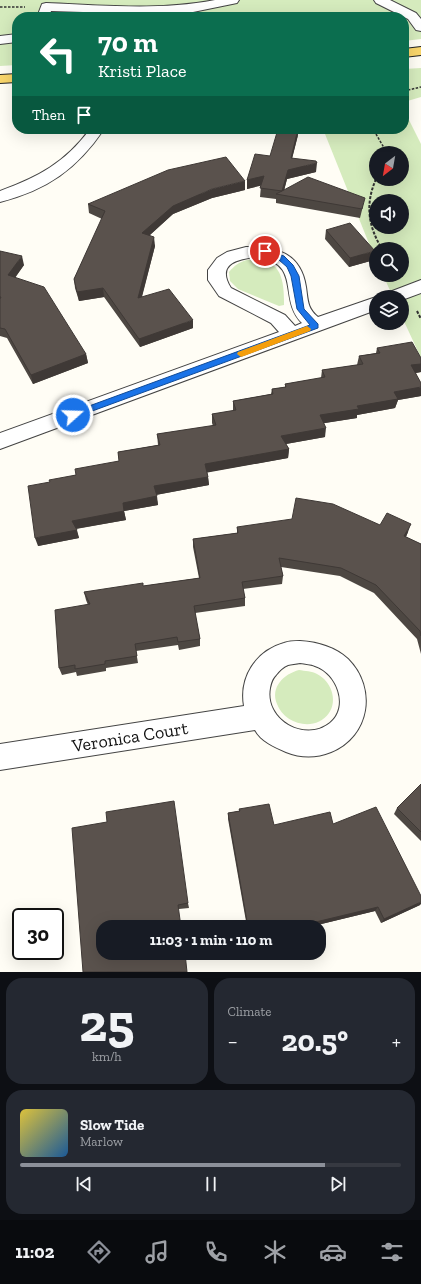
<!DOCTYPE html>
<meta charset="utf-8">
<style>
body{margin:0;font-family:"Zilla Slab",serif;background:#242831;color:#f1f3f6;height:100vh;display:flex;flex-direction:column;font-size:15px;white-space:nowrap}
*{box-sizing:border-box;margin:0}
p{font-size:13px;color:#9ea1a6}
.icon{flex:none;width:22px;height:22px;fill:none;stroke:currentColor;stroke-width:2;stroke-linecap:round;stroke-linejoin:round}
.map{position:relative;height:972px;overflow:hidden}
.drawer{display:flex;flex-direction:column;gap:6px;padding:6px;background:#0d0f14;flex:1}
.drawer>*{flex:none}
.guide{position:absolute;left:12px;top:12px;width:397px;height:122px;border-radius:16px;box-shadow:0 4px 16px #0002;background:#0b6e4f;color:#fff;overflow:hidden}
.needle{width:26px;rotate:211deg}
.buttons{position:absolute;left:369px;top:146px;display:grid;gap:8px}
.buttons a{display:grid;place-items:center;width:40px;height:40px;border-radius:50%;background:#171b24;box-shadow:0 4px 16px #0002;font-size:20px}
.speed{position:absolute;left:12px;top:908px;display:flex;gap:8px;font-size:20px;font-weight:700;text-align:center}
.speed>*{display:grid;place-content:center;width:52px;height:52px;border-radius:50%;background:#171b24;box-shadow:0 4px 16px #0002;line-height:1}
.speed .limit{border:2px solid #111;border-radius:6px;background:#fff;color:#111}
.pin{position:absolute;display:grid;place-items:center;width:34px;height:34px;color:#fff;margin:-17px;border:2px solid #fff;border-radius:50%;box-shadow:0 1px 4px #0007}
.me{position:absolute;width:44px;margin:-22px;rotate:70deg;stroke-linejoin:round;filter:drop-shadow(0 0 3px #0008)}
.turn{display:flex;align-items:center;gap:14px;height:84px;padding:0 20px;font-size:18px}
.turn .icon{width:52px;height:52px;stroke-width:2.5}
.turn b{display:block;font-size:28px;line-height:34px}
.then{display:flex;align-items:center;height:38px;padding:0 20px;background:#0003;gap:8px;font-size:15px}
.big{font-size:30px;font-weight:800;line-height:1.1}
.drawer .widget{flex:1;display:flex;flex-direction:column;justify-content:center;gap:6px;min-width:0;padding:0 14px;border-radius:16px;background:#242831}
.drawer .dial{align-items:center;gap:0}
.dial b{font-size:52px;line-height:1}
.song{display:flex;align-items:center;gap:12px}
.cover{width:48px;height:48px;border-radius:6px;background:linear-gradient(135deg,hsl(50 70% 55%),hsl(210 70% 35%))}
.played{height:4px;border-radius:2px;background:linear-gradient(90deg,#8c9099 80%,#363941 80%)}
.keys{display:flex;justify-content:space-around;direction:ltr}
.heat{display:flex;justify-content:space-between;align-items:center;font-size:22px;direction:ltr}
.drawer .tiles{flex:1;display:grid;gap:6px;grid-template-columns:1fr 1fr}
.widget:last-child{grid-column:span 2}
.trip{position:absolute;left:96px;top:920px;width:230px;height:40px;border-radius:16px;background:#171b24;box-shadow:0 4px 16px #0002;font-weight:800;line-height:40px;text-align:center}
.menu{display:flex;height:64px;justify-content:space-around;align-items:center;background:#090b0e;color:#9ea1a6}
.menu .icon{width:28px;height:28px}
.menu .current{color:#8c9099}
.menu b{font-size:18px;color:#f1f3f6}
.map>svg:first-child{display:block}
.green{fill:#d5ebbd;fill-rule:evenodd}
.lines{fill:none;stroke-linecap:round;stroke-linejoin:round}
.minor-casing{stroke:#444;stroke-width:2}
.major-casing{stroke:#222;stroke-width:2}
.path-far1{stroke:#333;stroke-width:1.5;stroke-dasharray:2.5 1.5;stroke-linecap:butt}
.path{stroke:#333;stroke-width:2;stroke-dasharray:3 1.5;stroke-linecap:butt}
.minor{fill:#fff;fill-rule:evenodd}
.major{fill:#f9d66b;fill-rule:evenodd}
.wall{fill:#4d4742}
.shaded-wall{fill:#3f3936}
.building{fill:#5a524d;stroke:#3f3936}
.route{fill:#1a73e8;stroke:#114b97}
.slow{fill:#f59e0b}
.labels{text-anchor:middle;stroke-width:4;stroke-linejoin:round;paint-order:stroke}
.near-street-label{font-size:18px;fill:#111;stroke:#fff}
</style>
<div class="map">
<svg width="421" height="972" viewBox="0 0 421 972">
<rect width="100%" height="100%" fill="#fffdf5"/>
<g class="green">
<path d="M0,0H421V39L404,41V17H17V65L0,66Z"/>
<path d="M421,68V97L404,102V69Z"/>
<path d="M404,110L421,144V358L402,317V297H393L383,275H402V249H376V261L323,129H404ZM376,153H402V179H376ZM376,201H402V227H376Z"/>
<path d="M247,260C281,257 284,277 284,305L279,306L238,289L230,281L229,272C234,266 239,262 247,260Z"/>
<path d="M299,670C305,671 312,671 317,674C331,681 338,700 329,713C315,733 284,724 277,704C270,687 284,674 299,670Z"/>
</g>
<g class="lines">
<g class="minor-casing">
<g id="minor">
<path d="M215,0H239L237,3L193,12L147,14L51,11L49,17H37L42,4L46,3C102,5 159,11 215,0Z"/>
<path d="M374,0H390L416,13L421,19V31L416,30L408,19L376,3Z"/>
<path d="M17,34V42L0,44V36Z"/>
<path d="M90,129H104C77,169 47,190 0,202V191C38,177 65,163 90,129Z"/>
<path d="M246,247C276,246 301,253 306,287C308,300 307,308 318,317L376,297V310L0,449V433L279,332L271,323L219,296L208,280V270L217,258L227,252ZM260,257C302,266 278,299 302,323L295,326L285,315L231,288C215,263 240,258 260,257Z"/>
<path d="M421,280V293L402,300V297H384L387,293Z"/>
<path d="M300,641C317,642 335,647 348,659C377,688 370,736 331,752C316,758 301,758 286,752C274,747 261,741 255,730L0,770V744L244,706C239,677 256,651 284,643C289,641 295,641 300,641ZM300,663C305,664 311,664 315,666C337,673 350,707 330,723C305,743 264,720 270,688C271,683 272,679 276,675C279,671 283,667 288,665C291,664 296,664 300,663Z"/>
</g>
</g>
<g class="major-casing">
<g id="major">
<path d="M421,47V55L404,57V49Z"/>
<path d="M17,74V82L0,83V75Z"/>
</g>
</g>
<g class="path-far1">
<path d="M0,7H25"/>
<path d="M404,91L421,87"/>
<path d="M365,129L376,134L387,153"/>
</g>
<g class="path">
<path d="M376,179C365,204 368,226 382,249"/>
<path d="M417,311L421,319"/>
</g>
<use href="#minor" class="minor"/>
<use href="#major" class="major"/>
</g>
<g class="wall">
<path d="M298,135L292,158L316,172L287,179L284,190L363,206L360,218L276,203V199L260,197L261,185L247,189V180L270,156Z"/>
<path d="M245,190L212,198L173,214L150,235L155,246L142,297L193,328L140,347L104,297L79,301L75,288L74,279L102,219L89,213L88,204Z"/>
<path d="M326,230L374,260L349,267L325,239Z"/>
<path d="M0,251L24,265L15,278L86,354L88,363L33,384L7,338L0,336Z"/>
<path d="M377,348L421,358V372L416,373L421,396L398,400L395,408L357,415V418L324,423L325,437L286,444L289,449L288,458L207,472L208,477L209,485L156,495L158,505L124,511L126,520L76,529L79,538L38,546L50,482L76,475L119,461L118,452L158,445L157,434L213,426L212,423V414L233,411V401L271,394L272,389L285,387V384L321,378L322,370L357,365L359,356L376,353Z"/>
<path d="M380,525L408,532L406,537L421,544V654L417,639L374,593L340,576L281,567L283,576L282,584L243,589L245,598V606L195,613L200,639V646L179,650L178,645L136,651L138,663L106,668V671L77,676L76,672L62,675L59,668L88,605L86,600L84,592L143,586L199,578L193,547V539L237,533V527Z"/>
<path d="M421,784V841L394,814L397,808Z"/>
<path d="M239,809L274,825L333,824L420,905L381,923L375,911L309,927H247L228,819V813L239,811Z"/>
<path d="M72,828L188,903L189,908L179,909Z"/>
</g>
<g class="shaded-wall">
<path d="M298,129V135L290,167L291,158Z"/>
<path d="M317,163L316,172L287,179L283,195L282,191L288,170Z"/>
<path d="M264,176V185L247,189V180Z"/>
<path d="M245,181V190L212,198L173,214L142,242V233L173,206L212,189Z"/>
<path d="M154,237L155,246L139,307L138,298Z"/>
<path d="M375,251L374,260L349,267L350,258Z"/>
<path d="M22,256L24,265L10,284L8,275Z"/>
<path d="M103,288L104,297L79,301L77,292Z"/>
<path d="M193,320V328L140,347L139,339Z"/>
<path d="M86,354L88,363L33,384L31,375Z"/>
<path d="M421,364V372L409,374L411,365Z"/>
<path d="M421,387V396L398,400L395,408L357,415V418L319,424L320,415L357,406L394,392Z"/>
<path d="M326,428L325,437L280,445L281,436Z"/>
<path d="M289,449L288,458L205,473V464Z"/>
<path d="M208,477L209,485L155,495L154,486Z"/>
<path d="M157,496L158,505L124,511L123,503Z"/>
<path d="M124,511L126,520L74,529L72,521Z"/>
<path d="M411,524L408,532L402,545L404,536Z"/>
<path d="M77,530L79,538L38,546L35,538Z"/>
<path d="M421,902V904L420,905L381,923L384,919Z"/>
<path d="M378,907L375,911L309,927H294Z"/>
</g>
<g class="building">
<path d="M278,129H298L291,158L316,161L317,163L288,170L282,191L308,177L365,198L362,209L276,194L282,191L260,188L264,176L247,180L255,154L270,156Z"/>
<path d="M226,157L245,181L212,189L173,206L142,233L154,237L138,298L169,289L193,320L139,339L103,288L77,292L74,279L105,211L88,204L168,170Z"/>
<path d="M350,223L375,251L350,258L326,230Z"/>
<path d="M0,251L22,256L8,275L44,287L86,354L31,375L5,329L0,328V299L1,297H0Z"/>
<path d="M412,342L421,358V364L411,365L421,383V387L394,392L398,399L357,406L359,409L320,415L326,428L281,436L289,449L205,464L208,477L154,486L157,496L123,503L124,511L72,521L77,530L35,538L28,486L50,482L49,480L76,475L75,469L119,461L118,452L160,445L157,434L216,425L212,414L236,410L233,401L273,394L272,389L286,387L285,384L325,377L322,370L363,364L359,356L380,353L377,348Z"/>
<path d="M296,498L333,504L380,525L387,513L411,524L404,536L421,544V636L420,631L376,585L341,568L279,558L283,576L242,582L245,598L194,606L200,639L178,642L177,637L135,644L137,656L105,661V664L75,669V665L59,668L55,610L90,604L84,592L143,583V586L200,578L193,539L238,533L237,527L292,519Z"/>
<path d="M421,784V832L397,808Z"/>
<path d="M174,801L188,903L178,905L181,927H103V953H185L187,972H83L72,828L107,822L106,812Z"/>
<path d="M269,804L274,825L330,812L333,824L376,807L421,896V902L384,919L378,907L295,927H248L228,813L240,811L239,809Z"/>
</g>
<path class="route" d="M265,249L284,256L293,265L299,276L304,309L318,324V328L76,417H70L69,415L70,413L310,325L297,309L291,276L287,267L279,260L262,253V250Z"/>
<path class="slow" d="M307,326L311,329L310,331L244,356L241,357L237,354L238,352Z"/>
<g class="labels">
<g class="near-street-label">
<text transform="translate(130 737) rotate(-9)" y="6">Veronica Court</text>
</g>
</g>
</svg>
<div class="buttons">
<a><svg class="needle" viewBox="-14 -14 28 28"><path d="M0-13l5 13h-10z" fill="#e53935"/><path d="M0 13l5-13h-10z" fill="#9ea1a6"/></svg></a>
<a><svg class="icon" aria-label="sound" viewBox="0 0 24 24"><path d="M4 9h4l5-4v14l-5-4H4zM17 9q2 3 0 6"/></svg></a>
<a><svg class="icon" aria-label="search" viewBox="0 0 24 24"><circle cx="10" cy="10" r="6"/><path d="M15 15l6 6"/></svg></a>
<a><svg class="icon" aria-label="layers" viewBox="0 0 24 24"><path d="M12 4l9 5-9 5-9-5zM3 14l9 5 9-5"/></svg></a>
</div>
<div class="speed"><div class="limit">30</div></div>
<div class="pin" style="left:265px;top:251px;background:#d93025"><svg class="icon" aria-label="arrive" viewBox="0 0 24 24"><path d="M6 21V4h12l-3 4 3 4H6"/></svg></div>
<svg class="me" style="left:73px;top:415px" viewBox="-20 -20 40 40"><circle r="17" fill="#1a73e8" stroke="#fff" stroke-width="3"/><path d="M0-11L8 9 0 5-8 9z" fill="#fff"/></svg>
<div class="trip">11:03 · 1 min · 110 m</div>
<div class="guide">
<div class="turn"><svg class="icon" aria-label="left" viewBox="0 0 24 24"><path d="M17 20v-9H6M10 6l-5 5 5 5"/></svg><div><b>70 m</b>Kristi Place</div></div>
<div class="then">Then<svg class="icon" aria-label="arrive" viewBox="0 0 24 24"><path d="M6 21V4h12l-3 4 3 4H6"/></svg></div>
</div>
</div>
<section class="drawer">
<div class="tiles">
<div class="widget dial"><b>25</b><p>km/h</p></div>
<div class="widget"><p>Climate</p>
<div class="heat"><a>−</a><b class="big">20.5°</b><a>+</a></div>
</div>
<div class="widget">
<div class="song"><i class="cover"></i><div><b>Slow Tide</b><p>Marlow</p></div></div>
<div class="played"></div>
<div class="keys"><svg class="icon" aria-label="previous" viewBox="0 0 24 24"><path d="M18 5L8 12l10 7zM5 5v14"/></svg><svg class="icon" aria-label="pause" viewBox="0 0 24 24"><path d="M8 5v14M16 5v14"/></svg><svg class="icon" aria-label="next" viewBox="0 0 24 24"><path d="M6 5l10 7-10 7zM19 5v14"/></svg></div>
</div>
</div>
</section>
<nav class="menu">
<b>11:02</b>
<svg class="icon current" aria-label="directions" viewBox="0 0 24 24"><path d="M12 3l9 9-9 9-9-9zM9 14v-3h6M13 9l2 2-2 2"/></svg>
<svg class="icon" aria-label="music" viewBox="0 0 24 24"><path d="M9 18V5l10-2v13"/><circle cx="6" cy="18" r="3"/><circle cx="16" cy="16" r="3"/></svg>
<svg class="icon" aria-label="phone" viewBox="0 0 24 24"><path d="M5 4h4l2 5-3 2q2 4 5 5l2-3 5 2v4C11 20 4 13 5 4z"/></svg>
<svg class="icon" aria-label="climate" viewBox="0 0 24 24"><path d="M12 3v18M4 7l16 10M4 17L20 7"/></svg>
<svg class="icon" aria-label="car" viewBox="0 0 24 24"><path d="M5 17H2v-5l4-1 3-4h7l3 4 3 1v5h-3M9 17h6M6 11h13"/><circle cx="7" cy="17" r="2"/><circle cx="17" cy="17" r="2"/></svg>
<svg class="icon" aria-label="filters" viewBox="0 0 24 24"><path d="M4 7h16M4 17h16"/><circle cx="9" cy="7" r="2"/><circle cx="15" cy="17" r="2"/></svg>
</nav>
